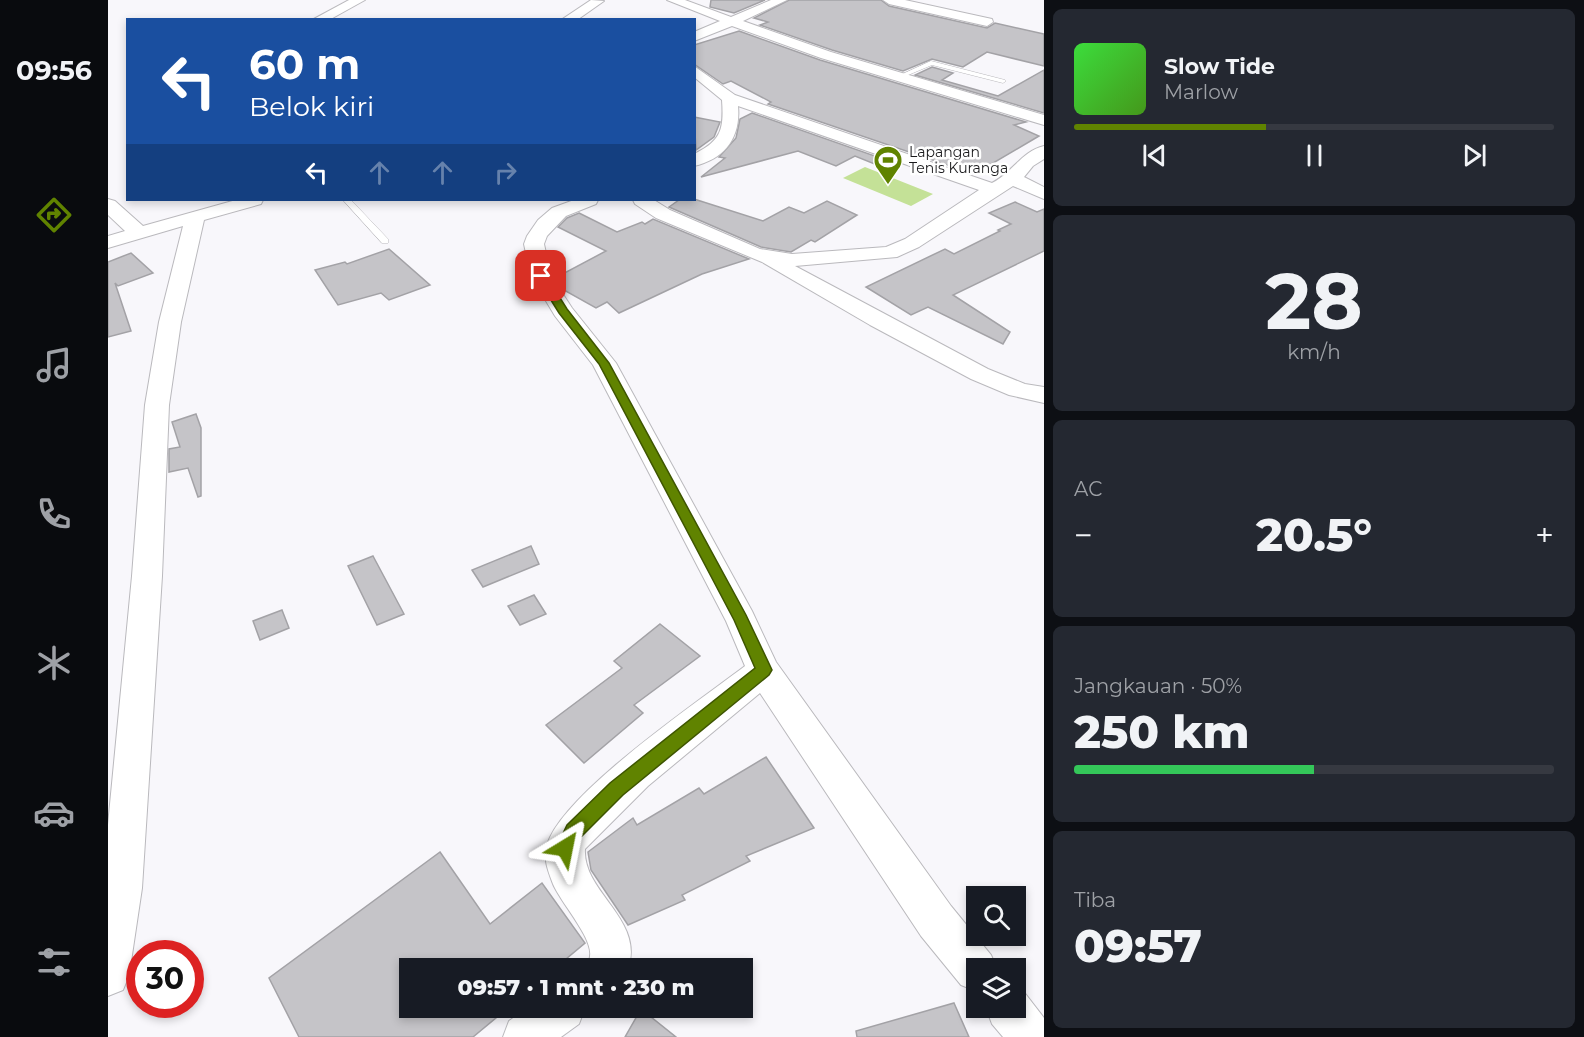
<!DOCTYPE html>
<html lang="id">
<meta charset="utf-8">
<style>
body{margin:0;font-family:Montserrat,sans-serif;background:#242831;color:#f1f3f6;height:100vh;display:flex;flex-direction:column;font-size:22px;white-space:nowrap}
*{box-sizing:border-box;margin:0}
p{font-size:20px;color:#9ea1a6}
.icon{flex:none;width:33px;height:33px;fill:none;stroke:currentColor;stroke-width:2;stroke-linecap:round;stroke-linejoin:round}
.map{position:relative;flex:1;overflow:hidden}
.details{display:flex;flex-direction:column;gap:9px;padding:9px;background:#0d0f14;width:540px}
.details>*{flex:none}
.guide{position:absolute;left:18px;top:18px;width:570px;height:183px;border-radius:0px;box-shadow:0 3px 9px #0003;background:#1a4fa0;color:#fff;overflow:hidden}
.buttons{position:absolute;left:858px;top:886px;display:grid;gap:12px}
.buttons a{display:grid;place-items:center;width:60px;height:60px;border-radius:0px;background:#171b24;box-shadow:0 3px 9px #0003;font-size:30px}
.speed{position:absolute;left:18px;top:940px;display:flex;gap:12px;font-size:30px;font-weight:700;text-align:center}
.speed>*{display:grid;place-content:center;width:78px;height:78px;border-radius:50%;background:#171b24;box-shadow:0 3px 9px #0003;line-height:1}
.speed .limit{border:9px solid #d22;background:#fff;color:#111}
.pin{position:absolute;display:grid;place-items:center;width:51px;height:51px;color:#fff;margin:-26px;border-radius:12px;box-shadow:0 3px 9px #0006}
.me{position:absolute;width:66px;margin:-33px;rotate:35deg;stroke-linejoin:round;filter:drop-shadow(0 0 4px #0008)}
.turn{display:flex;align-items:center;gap:21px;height:126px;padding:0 24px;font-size:27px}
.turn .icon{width:78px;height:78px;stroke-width:2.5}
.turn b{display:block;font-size:42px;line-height:51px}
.lanes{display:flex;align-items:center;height:57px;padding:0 24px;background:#0003;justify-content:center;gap:30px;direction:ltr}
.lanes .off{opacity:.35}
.big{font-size:45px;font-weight:800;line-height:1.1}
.details .card{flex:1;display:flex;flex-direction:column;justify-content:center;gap:9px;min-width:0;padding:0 21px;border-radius:9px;background:#242831}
.details .dial{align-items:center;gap:0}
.dial b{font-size:78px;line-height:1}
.song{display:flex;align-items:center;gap:18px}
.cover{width:72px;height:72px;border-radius:9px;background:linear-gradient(135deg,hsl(120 70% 55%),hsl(100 70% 35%))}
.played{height:6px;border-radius:3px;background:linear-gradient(90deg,#608300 40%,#363941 40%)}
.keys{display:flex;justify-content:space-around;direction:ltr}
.heat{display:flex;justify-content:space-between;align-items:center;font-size:33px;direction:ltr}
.charge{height:9px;border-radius:4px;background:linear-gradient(90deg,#34c759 50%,#363941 0)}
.trip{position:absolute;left:291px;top:958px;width:354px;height:60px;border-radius:0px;background:#171b24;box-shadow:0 3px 9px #0003;font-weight:800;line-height:60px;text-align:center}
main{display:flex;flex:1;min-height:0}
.tabs{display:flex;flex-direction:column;width:108px;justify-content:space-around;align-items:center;background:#090b0e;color:#9ea1a6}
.tabs .icon{width:42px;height:42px}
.tabs .selected{color:#608300}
.tabs b{font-size:27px;color:#f1f3f6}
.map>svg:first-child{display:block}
.green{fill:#c4e197}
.building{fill:#c5c4c8;stroke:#a3a2a6;stroke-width:1.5}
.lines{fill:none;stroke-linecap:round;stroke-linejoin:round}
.service-casing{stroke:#bab9bd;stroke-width:1}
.minor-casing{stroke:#bab9bd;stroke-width:2}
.service{fill:#fff;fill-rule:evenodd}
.minor{fill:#fff;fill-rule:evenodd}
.route{fill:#608300;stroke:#3e5500;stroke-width:1.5}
.labels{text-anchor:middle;stroke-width:5;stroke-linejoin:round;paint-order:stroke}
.far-poi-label{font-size:14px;fill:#1a1a1c;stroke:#fff;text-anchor:start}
</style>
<main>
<nav class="tabs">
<b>09:56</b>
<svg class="icon selected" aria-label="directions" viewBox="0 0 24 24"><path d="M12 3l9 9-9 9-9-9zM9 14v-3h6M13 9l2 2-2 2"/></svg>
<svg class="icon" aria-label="music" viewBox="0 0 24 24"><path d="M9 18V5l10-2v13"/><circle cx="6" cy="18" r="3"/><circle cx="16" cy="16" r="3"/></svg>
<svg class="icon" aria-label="phone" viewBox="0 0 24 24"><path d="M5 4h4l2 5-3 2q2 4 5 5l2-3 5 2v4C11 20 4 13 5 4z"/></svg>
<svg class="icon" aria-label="climate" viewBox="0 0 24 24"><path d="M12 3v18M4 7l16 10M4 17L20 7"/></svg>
<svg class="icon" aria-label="car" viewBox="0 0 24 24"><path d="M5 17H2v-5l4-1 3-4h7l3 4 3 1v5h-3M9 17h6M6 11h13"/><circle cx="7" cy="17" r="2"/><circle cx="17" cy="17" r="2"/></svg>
<svg class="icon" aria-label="filters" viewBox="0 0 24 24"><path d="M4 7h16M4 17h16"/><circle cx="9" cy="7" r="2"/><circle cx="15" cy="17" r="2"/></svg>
</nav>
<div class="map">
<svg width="936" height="1037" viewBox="0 0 936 1037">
<rect width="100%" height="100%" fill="#f8f7fb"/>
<path class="green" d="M757,167L825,194L803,206L735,178Z"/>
<g class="building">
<path d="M603,0H657L626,13L602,7Z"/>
<path d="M681,0H773L781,6L879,28L887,23L936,34V66L879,52L855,67L824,59L795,71L724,50L652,25L660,22L646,18Z"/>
<path d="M631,31L712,60L918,122L906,125L931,136L870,172L849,164L845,167L660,104L663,102L623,81L615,84L586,64V45Z"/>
<path d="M824,67L845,73L834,80L890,96L936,70V113L807,75Z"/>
<path d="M644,113L784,162L774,167L747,156L728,166L690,151L593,177L617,158L611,157L628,138L632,119Z"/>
<path d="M586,117L612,122L606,137L588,150Z"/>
<path d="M586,199L655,221L681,207L696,213L719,201L749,215L707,242L703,240L683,252L653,247L561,207L571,200Z"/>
<path d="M907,202L929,212L936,209V251L845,295L902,332L895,344L820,307L803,315L758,287L837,249L846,254L892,231L890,230L903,224L881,213Z"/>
<path d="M471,213L509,232L534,222L537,224L545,219L641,259L594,274L511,313L499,302L488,308L454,289L447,278L498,251L450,227L459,218Z"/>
<path d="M281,249L322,285L281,300L273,293L230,305L207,270L237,262L239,264Z"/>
<path d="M23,253L45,273L10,286L7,283L23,331L0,337V262Z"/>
<path d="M88,414L93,428V496L90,497L80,468L61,472V449L72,447L64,422Z"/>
<path d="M423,546L431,564L375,587L364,570Z"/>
<path d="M265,556L296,614L269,625L240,566Z"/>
<path d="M426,595L438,614L412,625L400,606Z"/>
<path d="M174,610L181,628L152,640L145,621Z"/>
<path d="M552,624L592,656L526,705L535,713L476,763L438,725L514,668L506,661Z"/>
<path d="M658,757L706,828L638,856L642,861L574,895L577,900L520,925L483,870L480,852L525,818L529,825L591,788L596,794Z"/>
<path d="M332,852L382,924L434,883L477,943L446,969H302V1008H400L365,1037H191L161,978Z"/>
<path d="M846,1003L861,1037H749L748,1031Z"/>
<path d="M533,1009L568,1037H517Z"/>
</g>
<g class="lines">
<g class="service-casing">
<g id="service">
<path d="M823,61L897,80L898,81L895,83L824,65L793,78L788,77Z"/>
<path d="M235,200H243L280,239V243H274Z"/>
</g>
</g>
<g class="minor-casing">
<g id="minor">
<path d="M241,0H257L221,20H204Z"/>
<path d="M483,0L496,1L469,20H453Z"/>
<path d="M559,0H577L623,17L663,0H679L635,21L723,52L936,115V125L713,58L624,26L586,41V32L612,21Z"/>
<path d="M775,0H797L884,19L885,22L879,26L781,4Z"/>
<path d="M586,66L627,95L884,183C905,172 914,151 936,146V159L925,166L916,177L936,187V199L905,186L811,247L789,257L687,266L880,369L917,384L936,387V403L901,395L863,379L762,325L654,262L548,218L527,204L525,200H546L562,210L652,249L684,254L778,247L797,239L871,190L630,106C633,137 617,159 586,166V154C614,141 616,128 614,100L586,77Z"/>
<path d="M0,199L7,201L35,226L128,200H155L153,204L96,220L73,322L61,405L54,576L34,888L21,975L15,990L0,996V825L24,576L37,405L51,322L75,226L0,248V236L17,231L0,215Z"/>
<path d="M466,200H490L488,204L458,216L439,236L436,244L443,276L464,308L508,363L644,611L668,662L843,906L883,955L889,969H868V991L853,985L813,936L652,693L540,786L477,849C474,892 537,919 520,969H478C479,965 482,960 482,956C485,938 453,903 445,884C440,871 435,859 439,845C454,794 591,701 637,666L618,621L485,365L447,316L423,276L416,244L419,236L430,220L444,208Z"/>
<path d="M908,989L916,992L936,1018V1037H895L884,1024L878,1008H908Z"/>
<path d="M419,1008H477L471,1024L453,1037H395L401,1021Z"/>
</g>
</g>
<use href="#service" class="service"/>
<use href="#minor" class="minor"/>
</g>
<path class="route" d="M430,274H437L459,309L501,363L638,615L664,670L661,675L515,795L472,838L463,855L457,857L450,855L448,848L459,825L502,783L647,668L626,620L491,364L451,313L428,276Z"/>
<defs>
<g id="stadium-pin" transform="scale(1.5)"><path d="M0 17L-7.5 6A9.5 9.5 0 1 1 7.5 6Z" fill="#608300" stroke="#fff"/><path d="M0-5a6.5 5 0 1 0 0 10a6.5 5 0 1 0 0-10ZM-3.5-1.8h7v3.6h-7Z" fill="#fff"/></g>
</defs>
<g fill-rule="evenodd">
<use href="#stadium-pin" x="780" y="160"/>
</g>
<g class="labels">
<g class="far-poi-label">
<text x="801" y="157">Lapangan<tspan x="801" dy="16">Tenis Kuranga</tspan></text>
</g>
</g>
</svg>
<div class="buttons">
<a><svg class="icon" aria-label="search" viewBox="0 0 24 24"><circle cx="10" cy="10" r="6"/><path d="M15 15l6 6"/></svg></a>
<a><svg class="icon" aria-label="layers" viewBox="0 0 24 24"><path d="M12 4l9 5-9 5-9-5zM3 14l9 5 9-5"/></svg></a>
</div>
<div class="speed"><div class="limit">30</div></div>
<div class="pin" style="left:433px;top:276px;background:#d93025"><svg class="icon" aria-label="arrive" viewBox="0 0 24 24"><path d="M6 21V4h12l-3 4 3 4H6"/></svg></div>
<svg class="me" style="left:457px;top:848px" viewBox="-20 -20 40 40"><path d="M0-17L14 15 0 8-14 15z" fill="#608300" stroke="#fff" stroke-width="4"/></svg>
<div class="trip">09:57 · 1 mnt · 230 m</div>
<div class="guide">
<div class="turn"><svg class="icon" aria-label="left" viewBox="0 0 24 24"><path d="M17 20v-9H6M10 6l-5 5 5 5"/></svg><div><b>60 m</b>Belok kiri</div></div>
<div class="lanes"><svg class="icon" aria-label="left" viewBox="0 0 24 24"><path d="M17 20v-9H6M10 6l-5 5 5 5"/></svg><svg class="icon off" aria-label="ahead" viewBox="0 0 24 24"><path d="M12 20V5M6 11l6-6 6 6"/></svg><svg class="icon off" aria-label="ahead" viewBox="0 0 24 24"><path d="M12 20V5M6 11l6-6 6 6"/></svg><svg class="icon off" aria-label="right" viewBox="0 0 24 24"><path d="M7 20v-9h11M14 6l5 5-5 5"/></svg></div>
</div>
</div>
<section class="details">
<div class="card">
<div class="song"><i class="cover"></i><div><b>Slow Tide</b><p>Marlow</p></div></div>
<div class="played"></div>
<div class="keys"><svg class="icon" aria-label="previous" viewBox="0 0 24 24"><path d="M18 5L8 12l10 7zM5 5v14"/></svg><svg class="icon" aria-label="pause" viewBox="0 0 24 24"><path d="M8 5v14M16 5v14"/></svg><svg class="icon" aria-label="next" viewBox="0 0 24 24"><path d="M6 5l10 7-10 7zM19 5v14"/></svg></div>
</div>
<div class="card dial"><b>28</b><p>km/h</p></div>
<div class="card"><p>AC</p>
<div class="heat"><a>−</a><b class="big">20.5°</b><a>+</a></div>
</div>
<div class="card"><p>Jangkauan · 50%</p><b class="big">250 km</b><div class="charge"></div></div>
<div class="card"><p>Tiba</p><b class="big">09:57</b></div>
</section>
</main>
